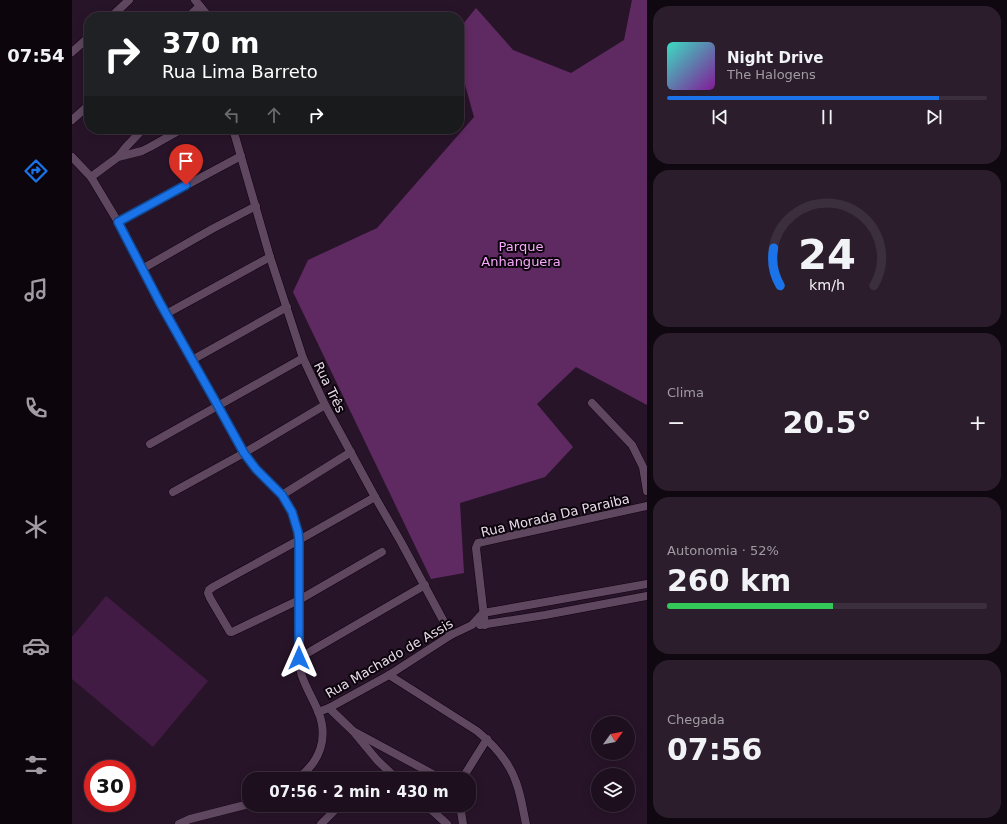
<!DOCTYPE html>
<html lang="pt">
<meta charset="utf-8">
<style>
body{margin:0;font-family:"DejaVu Sans",sans-serif;background:#2b1d2c;color:#f1f3f6;height:100vh;display:flex;flex-direction:column;font-size:15px;white-space:nowrap}
*{box-sizing:border-box;margin:0}
p{font-size:13px;color:#a19ca4}
.icon{flex:none;width:22px;height:22px;fill:none;stroke:currentColor;stroke-width:2;stroke-linecap:round;stroke-linejoin:round}
.map{position:relative;flex:1;overflow:hidden}
.drawer{display:flex;flex-direction:column;gap:6px;padding:6px;background:#100811;width:360px}
.drawer>*{flex:none}
.hud{position:absolute;left:12px;top:12px;width:380px;height:122px;border-radius:16px;box-shadow:0 2px 10px #0003,0 0 0 1px #3c2f3d;background:#202124;color:#fff;overflow:hidden}
.needle{width:26px;rotate:57deg}
.controls{position:absolute;left:519px;top:716px;display:grid;gap:8px}
.controls a{display:grid;place-items:center;width:44px;height:44px;border-radius:50%;background:#1e0f1f;box-shadow:0 2px 10px #0003,0 0 0 1px #3c2f3d;font-size:20px}
.speed{position:absolute;left:12px;top:760px;display:flex;gap:8px;font-size:20px;font-weight:700;text-align:center}
.speed>*{display:grid;place-content:center;width:52px;height:52px;border-radius:50%;background:#1e0f1f;box-shadow:0 2px 10px #0003,0 0 0 1px #3c2f3d;line-height:1}
.speed .limit{border:6px solid #d22;background:#fff;color:#111}
.pin{position:absolute;display:grid;place-items:center;width:34px;height:34px;color:#fff;margin:-41px -17px;border-radius:50% 50% 50% 0;rotate:-45deg;box-shadow:0 0 4px #0007}
.pin .icon{rotate:45deg}
.me{position:absolute;width:44px;margin:-22px;rotate:0deg;stroke-linejoin:round;filter:drop-shadow(0 0 3px #0008)}
.turn{display:flex;align-items:center;gap:14px;height:84px;padding:0 12px;font-size:18px}
.turn .icon{width:52px;height:52px;stroke-width:2.5}
.turn b{display:block;font-size:28px;line-height:34px}
.lanes{display:flex;align-items:center;height:38px;padding:0 12px;background:#0003;justify-content:center;gap:20px;direction:ltr}
.lanes .off{opacity:.35}
.big{font-size:30px;font-weight:700;line-height:1.1}
.drawer .card{flex:1;display:flex;flex-direction:column;justify-content:center;gap:6px;min-width:0;padding:0 14px;border-radius:16px;background:#2b1d2c}
.drawer .dial{align-items:center;gap:0}
.dial svg{height:104px;overflow:visible;fill:none;stroke:#3c2f3d;stroke-width:7;stroke-linecap:round;text-anchor:middle}
.dial text{fill:#f1f3f6;stroke:none}
.song{display:flex;align-items:center;gap:12px}
.cover{width:48px;height:48px;border-radius:6px;background:linear-gradient(135deg,hsl(170 70% 55%),hsl(290 70% 35%))}
.played{height:4px;border-radius:2px;background:linear-gradient(90deg,#1a73e8 85%,#3c2f3d 85%)}
.keys{display:flex;justify-content:space-around;direction:ltr}
.heat{display:flex;justify-content:space-between;align-items:center;font-size:22px;direction:ltr}
.charge{height:6px;border-radius:3px;background:linear-gradient(90deg,#34c759 52%,#3c2f3d 0)}
.trip{position:absolute;left:170px;top:772px;width:234px;height:40px;border-radius:16px;background:#1e0f1f;box-shadow:0 2px 10px #0003,0 0 0 1px #3c2f3d;font-weight:700;line-height:40px;text-align:center}
main{display:flex;flex:1;min-height:0}
.dock{display:flex;flex-direction:column;width:72px;justify-content:space-around;align-items:center;background:#0c060c;color:#a19ca4}
.dock .icon{width:28px;height:28px}
.dock .current{color:#1a73e8}
.dock b{font-size:18px;color:#f1f3f6}
.map>svg:first-child{display:block}
.green{fill:#411b43}
.forest{fill:#5f2a62}
.lines{fill:none;stroke-linecap:round;stroke-linejoin:round}
.street-casing{stroke:#100111;stroke-width:9}
.street{stroke:#5e475f;stroke-width:8}
.route-casing{stroke:#114b97;stroke-width:10}
.route{stroke:#1a73e8;stroke-width:7}
.labels{text-anchor:middle;stroke-width:4;stroke-linejoin:round;paint-order:stroke}
.park-label{font-size:13px;fill:#f8a9fb;stroke:#0c040c}
.street-label{font-size:13px;fill:#e8dae8;stroke:#0c040c}
</style>
<main>
<nav class="dock">
<b>07:54</b>
<svg class="icon current" aria-label="directions" viewBox="0 0 24 24"><path d="M12 3l9 9-9 9-9-9zM9 14v-3h6M13 9l2 2-2 2"/></svg>
<svg class="icon" aria-label="music" viewBox="0 0 24 24"><path d="M9 18V5l10-2v13"/><circle cx="6" cy="18" r="3"/><circle cx="16" cy="16" r="3"/></svg>
<svg class="icon" aria-label="phone" viewBox="0 0 24 24"><path d="M5 4h4l2 5-3 2q2 4 5 5l2-3 5 2v4C11 20 4 13 5 4z"/></svg>
<svg class="icon" aria-label="climate" viewBox="0 0 24 24"><path d="M12 3v18M4 7l16 10M4 17L20 7"/></svg>
<svg class="icon" aria-label="car" viewBox="0 0 24 24"><path d="M5 17H2v-5l4-1 3-4h7l3 4 3 1v5h-3M9 17h6M6 11h13"/><circle cx="7" cy="17" r="2"/><circle cx="17" cy="17" r="2"/></svg>
<svg class="icon" aria-label="filters" viewBox="0 0 24 24"><path d="M4 7h16M4 17h16"/><circle cx="9" cy="7" r="2"/><circle cx="15" cy="17" r="2"/></svg>
</nav>
<div class="map">
<svg width="575" height="824" viewBox="0 0 575 824">
<rect width="100%" height="100%" fill="#281429"/>
<path class="green" d="M34,596L136,681L81,747L0,679V637Z"/>
<path class="forest" d="M560,0H575V405L504,367L465,404L501,447L473,477L388,503L392,573L359,579L221,292L236,260L305,228L402,117L387,63V29L404,8L441,50L499,73L552,40Z"/>
<g class="lines">
<g class="street-casing">
<g id="street">
<path d="M123,0L137,17"/>
<path d="M39,17L57,0"/>
<path d="M116,17L128,6"/>
<path d="M0,52L17,37"/>
<path d="M0,120L17,105"/>
<path d="M161,129L198,257L231,358L253,405L303,497L329,542L379,635"/>
<path d="M0,157L19,177L46,222L94,314L146,405L172,453L184,469L210,495L220,512L226,532L227,540V658C228,664 228,670 230,676C234,688 241,699 246,711C257,738 248,762 225,779"/>
<path d="M46,157L54,147L71,129"/>
<path d="M19,177L46,157L70,151L78,147L110,129"/>
<path d="M46,222L169,156"/>
<path d="M70,269L140,229L184,206"/>
<path d="M94,314L198,257"/>
<path d="M120,360L215,307"/>
<path d="M520,403L560,445L571,467L575,491"/>
<path d="M78,444L231,358"/>
<path d="M101,492L172,453L253,405"/>
<path d="M210,495L279,452"/>
<path d="M303,497L227,540L141,587L137,590L136,593L138,598L158,632H160L227,600L310,552"/>
<path d="M408,625L473,615L575,596"/>
<path d="M413,625L404,548L406,543L575,506"/>
<path d="M227,658L353,585"/>
<path d="M317,675L405,731C422,745 437,761 444,782C449,795 451,810 454,824"/>
<path d="M257,708L281,731L305,760L325,779"/>
<path d="M246,712L257,708L317,675L379,635L400,625L411,613L575,584"/>
<path d="M281,731L370,779"/>
<path d="M390,779L415,739"/>
<path d="M354,805L375,824"/>
<path d="M388,805L391,824"/>
<path d="M107,824L118,819L177,804"/>
<path d="M249,824L268,805"/>
</g>
</g>
<use href="#street" class="street"/>
</g>
<g class="lines">
<g class="route-casing">
<path id="route" d="M114,185L46,222L88,303L146,406L172,453L184,469L210,495L220,512L226,532L227,540V658"/>
</g>
<use href="#route" class="route"/>
</g>
<g class="labels">
<g class="park-label">
<text x="449" y="251">Parque<tspan x="449" dy="15">Anhanguera</tspan></text>
</g>
<g class="street-label">
<text transform="translate(258 387) rotate(64)" y="5">Rua Três</text>
<text transform="translate(483 515) rotate(-13)" y="5">Rua Morada Da Paraiba</text>
<text transform="translate(317 658) rotate(-30)" y="5">Rua Machado de Assis</text>
</g>
</g>
</svg>
<div class="controls">
<a><svg class="needle" viewBox="-14 -14 28 28"><path d="M0-13l5 13h-10z" fill="#e53935"/><path d="M0 13l5-13h-10z" fill="#a19ca4"/></svg></a>
<a><svg class="icon" aria-label="layers" viewBox="0 0 24 24"><path d="M12 4l9 5-9 5-9-5zM3 14l9 5 9-5"/></svg></a>
</div>
<div class="speed"><div class="limit">30</div></div>
<div class="pin" style="left:114px;top:185px;background:#d93025"><svg class="icon" aria-label="arrive" viewBox="0 0 24 24"><path d="M6 21V4h12l-3 4 3 4H6"/></svg></div>
<svg class="me" style="left:227px;top:658px" viewBox="-20 -20 40 40"><path d="M0-17L14 15 0 8-14 15z" fill="#1a73e8" stroke="#fff" stroke-width="4"/></svg>
<div class="trip">07:56 · 2 min · 430 m</div>
<div class="hud">
<div class="turn"><svg class="icon" aria-label="right" viewBox="0 0 24 24"><path d="M7 20v-9h11M14 6l5 5-5 5"/></svg><div><b>370 m</b>Rua Lima Barreto</div></div>
<div class="lanes"><svg class="icon off" aria-label="left" viewBox="0 0 24 24"><path d="M17 20v-9H6M10 6l-5 5 5 5"/></svg><svg class="icon off" aria-label="ahead" viewBox="0 0 24 24"><path d="M12 20V5M6 11l6-6 6 6"/></svg><svg class="icon" aria-label="right" viewBox="0 0 24 24"><path d="M7 20v-9h11M14 6l5 5-5 5"/></svg></div>
</div>
</div>
<section class="drawer">
<div class="card">
<div class="song"><i class="cover"></i><div><b>Night Drive</b><p>The Halogens</p></div></div>
<div class="played"></div>
<div class="keys"><svg class="icon" aria-label="previous" viewBox="0 0 24 24"><path d="M18 5L8 12l10 7zM5 5v14"/></svg><svg class="icon" aria-label="pause" viewBox="0 0 24 24"><path d="M8 5v14M16 5v14"/></svg><svg class="icon" aria-label="next" viewBox="0 0 24 24"><path d="M6 5l10 7-10 7zM19 5v14"/></svg></div>
</div>
<div class="card dial"><svg viewBox="0 0 100 80">
<path d="M14 69A42 42 0 1 1 86 69"/>
<path d="M14 69A42 42 0 0 1 9 40" stroke="#1a73e8"/>
<text x="50" y="56" font-size="32" font-weight="700">24</text>
<text x="50" y="72" font-size="11">km/h</text>
</svg></div>
<div class="card"><p>Clima</p>
<div class="heat"><a>−</a><b class="big">20.5°</b><a>+</a></div>
</div>
<div class="card"><p>Autonomia · 52%</p><b class="big">260 km</b><div class="charge"></div></div>
<div class="card"><p>Chegada</p><b class="big">07:56</b></div>
</section>
</main>
